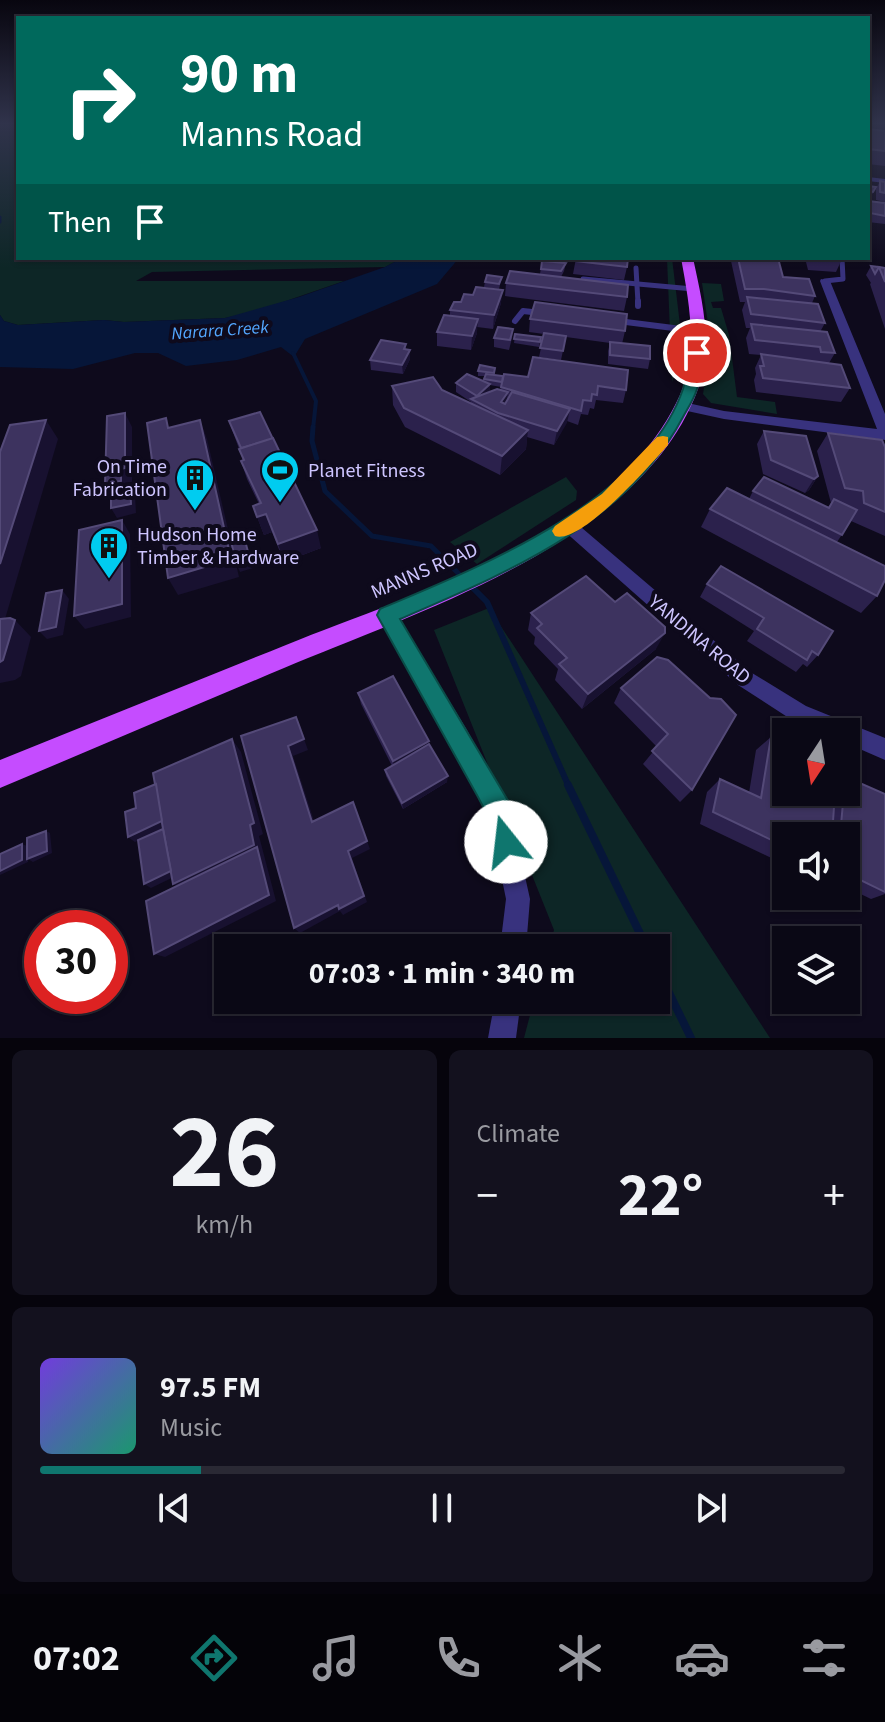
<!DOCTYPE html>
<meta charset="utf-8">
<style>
body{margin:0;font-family:"Source Sans 3",sans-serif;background:#13111e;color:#f1f3f6;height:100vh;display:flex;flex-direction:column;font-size:30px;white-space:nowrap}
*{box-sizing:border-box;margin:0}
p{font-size:26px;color:#999aa0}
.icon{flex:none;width:44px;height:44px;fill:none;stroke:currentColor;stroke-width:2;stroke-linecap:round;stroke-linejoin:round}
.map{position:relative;height:1038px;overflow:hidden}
.details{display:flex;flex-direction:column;gap:12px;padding:12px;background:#06040c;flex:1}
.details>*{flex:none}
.hud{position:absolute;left:16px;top:16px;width:854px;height:244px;border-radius:0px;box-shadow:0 2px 6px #0004,0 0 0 2px #2a2934;background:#00695c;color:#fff;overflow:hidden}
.needle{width:52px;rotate:192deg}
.fabs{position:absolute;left:772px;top:718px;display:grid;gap:16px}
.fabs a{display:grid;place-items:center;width:88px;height:88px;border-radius:0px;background:#0a0815;box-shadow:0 2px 6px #0004,0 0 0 2px #2a2934;font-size:40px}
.speed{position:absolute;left:24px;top:910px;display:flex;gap:16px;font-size:40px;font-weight:700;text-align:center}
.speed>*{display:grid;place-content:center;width:104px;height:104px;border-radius:50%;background:#0a0815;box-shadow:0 2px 6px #0004,0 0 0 2px #2a2934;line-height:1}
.speed .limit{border:12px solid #d22;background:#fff;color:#111}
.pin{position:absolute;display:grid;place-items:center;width:68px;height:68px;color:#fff;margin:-34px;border:4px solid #fff;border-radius:50%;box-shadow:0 2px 8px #0007}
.me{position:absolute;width:88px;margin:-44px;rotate:344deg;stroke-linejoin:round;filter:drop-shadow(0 0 6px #0008)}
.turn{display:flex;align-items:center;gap:28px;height:168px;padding:0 32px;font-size:36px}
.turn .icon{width:104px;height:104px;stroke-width:2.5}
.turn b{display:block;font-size:56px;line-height:68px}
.then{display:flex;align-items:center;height:76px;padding:0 32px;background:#0003;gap:16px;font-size:30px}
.big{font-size:60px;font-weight:700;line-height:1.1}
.details .widget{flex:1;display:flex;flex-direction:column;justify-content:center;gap:12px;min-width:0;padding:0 28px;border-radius:12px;background:#13111e}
.details .dial{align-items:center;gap:0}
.dial b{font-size:104px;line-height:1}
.song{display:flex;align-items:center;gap:24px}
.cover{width:96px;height:96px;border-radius:12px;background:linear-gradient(135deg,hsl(260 70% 55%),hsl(160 70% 35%))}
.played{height:8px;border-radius:4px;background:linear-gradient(90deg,#0f766e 20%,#2a2934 20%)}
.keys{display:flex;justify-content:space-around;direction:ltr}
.heat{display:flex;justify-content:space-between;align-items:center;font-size:44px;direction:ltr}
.details .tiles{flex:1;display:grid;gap:12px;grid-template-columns:1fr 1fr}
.widget:last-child{grid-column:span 2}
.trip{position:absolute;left:214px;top:934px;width:456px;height:80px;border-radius:0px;background:#0a0815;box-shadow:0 2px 6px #0004,0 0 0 2px #2a2934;font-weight:700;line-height:80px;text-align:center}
.tab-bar{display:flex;height:128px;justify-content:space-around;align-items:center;background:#040308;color:#999aa0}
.tab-bar .icon{width:56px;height:56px}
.tab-bar .selected{color:#0f766e}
.tab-bar b{font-size:36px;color:#f1f3f6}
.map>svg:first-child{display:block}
.green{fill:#0d2626}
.water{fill:#061639}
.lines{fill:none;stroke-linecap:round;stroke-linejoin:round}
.stream-far4{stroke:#061639;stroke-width:3}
.stream-far3{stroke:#061639;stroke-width:4}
.stream-far2{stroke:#061639;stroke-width:5}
.stream-far1{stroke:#061639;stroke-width:6}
.stream{stroke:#061639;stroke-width:8}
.service-far1{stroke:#38327e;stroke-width:5}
.service{stroke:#38327e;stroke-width:6}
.minor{fill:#38327e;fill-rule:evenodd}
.primary{fill:#c54cff;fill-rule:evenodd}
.wall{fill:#2b214c;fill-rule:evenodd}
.shaded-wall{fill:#181130}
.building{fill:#3d335f;stroke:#544a78;stroke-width:2}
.route{fill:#0f766e;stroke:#0a4d48;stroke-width:2}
.slow{fill:#f59e0b}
.labels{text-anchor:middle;stroke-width:8;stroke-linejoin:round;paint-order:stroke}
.far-water-label{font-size:18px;font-style:italic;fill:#53a7ff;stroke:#0e0a1c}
.poi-label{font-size:20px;fill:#cec5ff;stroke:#0e0a1c;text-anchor:start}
.street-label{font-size:20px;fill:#cec5ff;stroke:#0e0a1c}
</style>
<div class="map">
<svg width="885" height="1038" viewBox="0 0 885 1038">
<rect width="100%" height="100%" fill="#0e0a1c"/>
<g class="green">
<path d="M0,122H18V258H402L385,267L152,272L136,281H344L257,311L225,318L124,322L104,320L18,325L4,321L0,315Z"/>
<path d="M667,258H672L683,350L672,382Z"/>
<path d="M702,283L721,284L724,301L711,302L713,308H721L729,335L737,397L775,402L777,414L711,403L703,394L711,344Z"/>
<path d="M566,477L577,491L576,500L477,564L450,542Z"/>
<path d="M489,608L770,1038H524L534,1000H656V948H549L554,930L434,630Z"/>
</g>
<path class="water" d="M402,258H459L437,284L305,339L294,357L281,347L237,360L186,366L158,353H135L73,369L0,367V315L4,321L18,325L104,320L124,322L225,318L299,297L385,267Z"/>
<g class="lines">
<path class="stream-far4" d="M0,217V222"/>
<path class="stream-far3" d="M293,353L316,401L313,429"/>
<path class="stream-far2" d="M313,427L312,441L325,491L372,536L431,546L473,588"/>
<path class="stream-far1" d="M471,586L487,602L569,787"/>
<g class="stream">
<path d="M568,785L647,948"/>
<path d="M656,966L691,1038"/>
</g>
<g class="service-far1">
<path d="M636,268L638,303"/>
<path d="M583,279L693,289"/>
<path d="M825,281L843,279L842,258"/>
</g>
<g class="service">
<path d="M638,301V306"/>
<path d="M515,321L523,311L541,313"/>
<path d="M618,321L697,331"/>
</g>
<g class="minor">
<path d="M868,177L885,179V183L868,181Z"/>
<path d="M821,279L830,281L885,414V440L724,419L678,409V403L683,402L724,411L877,429L820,281Z"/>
<path d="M569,520L575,522L752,673L806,706L885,738V760L846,743V732H819L792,720L738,685L563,530L561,526L563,522Z"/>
<path d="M387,607L393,609L467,730L511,813L530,899L526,948H500L506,899L489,816L453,744L381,621L378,615L381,609Z"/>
<path d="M495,1000H521L516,1038H488Z"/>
</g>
<path class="primary" d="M681,258H693C702,300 714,347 698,389C642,542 421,610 284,668C189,708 95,748 0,788V760C95,722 191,683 286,645C417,592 617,535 680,395C699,352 689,302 681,258Z"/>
</g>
<g class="wall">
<path d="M868,129L885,131V166L868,164Z"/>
<path d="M880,181L885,182V202L876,200V189Z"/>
<path d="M868,186L876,187L869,200H868Z"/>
<path d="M868,201L885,203V224L868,222Z"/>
<path d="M576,258L627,267L624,280L573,274Z"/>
<path d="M732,258H778L783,277L815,296L812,303L825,323L820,332L835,353L829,363L850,388L841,402L756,392L754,380L756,374L755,368L761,355L749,354L746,338L750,328H746L742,310L745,302H740L731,261Z"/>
<path d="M805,258H842V259L836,272L808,270Z"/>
<path d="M542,261L566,263L564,271L561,277L627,297L624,311L505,296L506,283L540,274Z"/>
<path d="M871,266L885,267V329L870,284L871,283L866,275Z"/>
<path d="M502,277L499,289L484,287L485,282Z"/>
<path d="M501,303L493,329L477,327V333L471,350L437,346V332L450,316V310Z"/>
<path d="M530,319L625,331L622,344L650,359L648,369L608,364V351L610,343L566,337L561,360L539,357L544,334L529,332Z"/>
<path d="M513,329L512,338L509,350L494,347V338Z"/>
<path d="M515,334L541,337L539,347L514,343Z"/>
<path d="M406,344V349L410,359L403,374L371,370L370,360Z"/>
<path d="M495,368L494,375L503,376L504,374L626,390L623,403L596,400L594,409L590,408L588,415L581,414L578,425L567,421L554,445L527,437L526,449L500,475L405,427L393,405L392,386L442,390L471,404V402L456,392V383L483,381L485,376H478V371ZM490,385L501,387L500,390L490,392Z"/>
<path d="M229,421L321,548L284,562L272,532L264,535L253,506L259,504L247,479L241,461L243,460Z"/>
<path d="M764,431L818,476L809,490L805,493L763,474L757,444Z"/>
<path d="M828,433L885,447V536L851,521L837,542L877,596L861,613L701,527L710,509L749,499L753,491L828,507L831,503L817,451Z"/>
<path d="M707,584L833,631L818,655L807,667L803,664L796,672L747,641L754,631L700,597Z"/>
<path d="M531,613L656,649L582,709L555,680L558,669L534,644L535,637L528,630Z"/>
<path d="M621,688L710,698L692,790L680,802L643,764L657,747L614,703Z"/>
<path d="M358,693L429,744L447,782L403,809L386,776L385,770L392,766L361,704Z"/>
<path d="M771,737L786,792H846L885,794V894L871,899L846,887V836H786V865L700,824L707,792L720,779L749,793L756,750Z"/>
</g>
<g class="shaded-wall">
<path d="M503,290L501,303L493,329L494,315Z"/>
<path d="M478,319L477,333L471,350L472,336Z"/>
<path d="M410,350V359L403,374L402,365Z"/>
<path d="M490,384V394L476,402L477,396Z"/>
<path d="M508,392L506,406L501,402Z"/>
<path d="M570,409L567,423L554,445L557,431Z"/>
<path d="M125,413L132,427V482H128V495L113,498L105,484Z"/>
<path d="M46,420L58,439L0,636V564Z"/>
<path d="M200,420L207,439L239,577L178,595L168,578Z"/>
<path d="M528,430L526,449L500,475L502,456Z"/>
<path d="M818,476L809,490L805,493L814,479Z"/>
<path d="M130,485L135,494L136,513L117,518L111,508Z"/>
<path d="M266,514L272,532L264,535L257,517Z"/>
<path d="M122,520L130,534L131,617L85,629L74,616Z"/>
<path d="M317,530L321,548L284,562L278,544Z"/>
<path d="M244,537L253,568L240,572L236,563Z"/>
<path d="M62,590L69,599L63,635L47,639L39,631Z"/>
<path d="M15,620L31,637L21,676L15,680L0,683V662Z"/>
<path d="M665,633L656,649L582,709L588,694Z"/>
<path d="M296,717L308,750L293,756L317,830L312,822L288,746Z"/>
<path d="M232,739L241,752L263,834L259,836L276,901L165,957L154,954L186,893L173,884Z"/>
<path d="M429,741L430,751L395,771L393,761Z"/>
<path d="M448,776L447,782L403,809L402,803Z"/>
<path d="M167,819L182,873L151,888L144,884L168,827L135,842L128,837Z"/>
<path d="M46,831L50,833L52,853L33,862L28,859V862L0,875V871L22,844L27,846Z"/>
<path d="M367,841L370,849L352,858L367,902L343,915L340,911L300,933L294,928L338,905L348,851Z"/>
</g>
<g class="building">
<path d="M868,129L885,131V151L868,149Z"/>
<path d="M880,181L885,182V193L880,192Z"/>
<path d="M868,186L876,187L873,192L868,191Z"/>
<path d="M868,201L885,203V216L870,213Z"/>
<path d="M576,258H628L627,267L576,261Z"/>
<path d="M738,258H778L783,277L809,279L815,296L764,289H745Z"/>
<path d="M542,261L566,263L561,271L541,269Z"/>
<path d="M871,266L879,267L875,274Z"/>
<path d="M879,267L885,268V282Z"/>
<path d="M510,271L628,285L627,297L506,283Z"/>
<path d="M487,275L502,277L499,284L485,282Z"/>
<path d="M476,287L503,290L494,315L450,310L454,302H461L464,294L473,295Z"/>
<path d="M747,297L818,304L825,323L751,314Z"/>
<path d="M535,302L627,314L625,331L530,319Z"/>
<path d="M444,315L478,319L472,336L437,332Z"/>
<path d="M751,324L827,332L835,353L821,352L820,347L755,340Z"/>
<path d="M498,327L513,329L510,340L494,338Z"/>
<path d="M544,333L566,336L563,351L540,348Z"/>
<path d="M515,334L541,337L540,342L514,339Z"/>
<path d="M381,340L406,344L404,349L410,350L402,365L370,360Z"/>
<path d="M610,342L650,346V359L610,355Z"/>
<path d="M761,354L841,365L850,388L763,378L760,366H764Z"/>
<path d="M533,357L628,370L626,390L598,386L597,395L592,394L591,401L583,400L581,411L501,387L504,374L528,377Z"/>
<path d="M480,365L495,368L494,373L478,371Z"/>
<path d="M467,374L490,384L477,396L456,383Z"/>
<path d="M486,374L503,376L502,382L484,379Z"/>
<path d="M433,377L442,390L528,430L502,456L404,408L392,386Z"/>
<path d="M497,389L508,392L501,402L505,404L512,392L570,409L557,431L498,413L471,399Z"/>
<path d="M260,412L273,439L241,448L229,421Z"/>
<path d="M125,413V468L121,469V481L105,484L107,416Z"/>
<path d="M166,418L168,428L200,420L231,559L168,578L147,423Z"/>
<path d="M46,420L0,564V452L10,425Z"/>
<path d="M764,431L806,436L818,476L814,479L771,460Z"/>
<path d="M828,433L882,440L885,447V512L864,503L863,491L845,488Z"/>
<path d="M273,438L317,530L278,544L266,514L257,517L253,506L261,503L241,461L244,460L239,449Z"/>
<path d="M764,477L829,508L834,499L857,510L842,535L753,491Z"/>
<path d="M130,485L131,504L111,508V489Z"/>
<path d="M727,488L885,566V580L877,596L710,509Z"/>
<path d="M122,520V604L74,616L79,530Z"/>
<path d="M244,537L250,559L236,563L231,541Z"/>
<path d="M721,566L833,631L818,655L812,651L807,660L757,629L764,618L707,584Z"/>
<path d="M586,576L615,602L627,593L665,627V633L588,694L559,664L567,658L537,628L542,624L531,613Z"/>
<path d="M62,590L56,627L39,631L46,593Z"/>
<path d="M10,618L15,620L3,660L0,662V619Z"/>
<path d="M657,657L668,660L710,698L721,699L736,715L692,790L652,751L668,734L621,688Z"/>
<path d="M393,676L429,741L393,761L358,693Z"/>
<path d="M296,717L304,739L288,746L312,822L353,802L367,841L348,851L364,896L339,909L338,905L294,928L241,736Z"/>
<path d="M771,737L786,743V792H835L832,836H786V847L713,812L720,779L761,798Z"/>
<path d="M232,739L254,823L250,825L254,845L173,884L153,773Z"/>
<path d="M429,744L448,776L402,803L385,770Z"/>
<path d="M846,777L885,794V892L846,873V836H840L844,792H846Z"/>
<path d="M156,784L162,821L128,837L125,812L136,808L134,793Z"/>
<path d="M163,829L171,871L144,884L138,840Z"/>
<path d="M46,831L47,851L27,859V838Z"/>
<path d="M22,844V860L0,871V854Z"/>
<path d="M257,847L269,895L154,954L146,901Z"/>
</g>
<linearGradient id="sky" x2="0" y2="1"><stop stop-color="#08060f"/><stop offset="0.46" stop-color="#30334b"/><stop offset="1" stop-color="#30334b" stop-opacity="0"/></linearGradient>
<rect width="885" height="268" fill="url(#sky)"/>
<path class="route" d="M697,349L704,353C702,365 701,378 697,389C694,399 688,408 683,417C627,524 506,573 400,619L510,804L520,842L516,851L506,855L497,851L488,816L478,797L377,615L380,609C480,567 645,501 683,389C686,378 688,365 690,353Z"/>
<path class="slow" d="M663,436L668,437V445C650,465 581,545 555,536L552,531L555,526L602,494L657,437Z"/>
<defs>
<g id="stadium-pin" transform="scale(2)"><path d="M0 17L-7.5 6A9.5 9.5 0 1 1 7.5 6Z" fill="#00ccf0" stroke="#0e0a1c"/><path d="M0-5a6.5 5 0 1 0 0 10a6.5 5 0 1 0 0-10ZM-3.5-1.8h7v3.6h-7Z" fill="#111"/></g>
<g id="building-pin" transform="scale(2)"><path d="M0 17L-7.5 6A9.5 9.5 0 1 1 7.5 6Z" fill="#00ccf0" stroke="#0e0a1c"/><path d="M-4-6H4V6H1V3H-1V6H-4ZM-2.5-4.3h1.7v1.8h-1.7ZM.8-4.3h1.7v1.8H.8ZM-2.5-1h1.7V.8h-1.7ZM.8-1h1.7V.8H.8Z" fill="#111"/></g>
</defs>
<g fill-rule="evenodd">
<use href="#stadium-pin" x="280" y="470"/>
<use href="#building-pin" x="195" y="478"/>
<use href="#building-pin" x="109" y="546"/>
</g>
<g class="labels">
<g class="far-water-label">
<text transform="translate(220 330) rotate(-4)" y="6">Narara Creek</text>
</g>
<g class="poi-label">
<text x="167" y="473" text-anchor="end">On Time<tspan x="167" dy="23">Fabrication</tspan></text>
<text x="308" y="477">Planet Fitness</text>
<text x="137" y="541">Hudson Home<tspan x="137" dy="23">Timber &amp; Hardware</tspan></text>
</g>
<g class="street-label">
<text transform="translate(424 570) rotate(-23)" y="7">MANNS ROAD</text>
<text transform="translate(700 639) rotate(40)" y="7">YANDINA ROAD</text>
</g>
</g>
</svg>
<div class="fabs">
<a><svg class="needle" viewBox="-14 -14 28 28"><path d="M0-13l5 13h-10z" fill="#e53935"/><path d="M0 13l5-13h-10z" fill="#999aa0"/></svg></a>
<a><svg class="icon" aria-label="sound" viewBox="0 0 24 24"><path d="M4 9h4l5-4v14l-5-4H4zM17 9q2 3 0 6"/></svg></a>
<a><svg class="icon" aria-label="layers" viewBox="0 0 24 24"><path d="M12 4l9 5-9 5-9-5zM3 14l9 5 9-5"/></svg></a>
</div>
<div class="speed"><div class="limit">30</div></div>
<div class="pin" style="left:697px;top:353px;background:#d93025"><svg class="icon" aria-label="arrive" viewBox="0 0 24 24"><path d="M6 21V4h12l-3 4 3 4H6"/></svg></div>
<svg class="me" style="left:506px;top:842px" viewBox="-20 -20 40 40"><circle r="19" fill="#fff"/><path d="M0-13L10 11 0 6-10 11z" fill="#0f766e"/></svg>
<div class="trip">07:03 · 1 min · 340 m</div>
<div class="hud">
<div class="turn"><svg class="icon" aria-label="right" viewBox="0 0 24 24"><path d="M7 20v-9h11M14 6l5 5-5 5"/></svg><div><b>90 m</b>Manns Road</div></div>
<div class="then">Then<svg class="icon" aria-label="arrive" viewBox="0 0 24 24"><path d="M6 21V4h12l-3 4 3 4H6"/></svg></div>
</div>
</div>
<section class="details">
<div class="tiles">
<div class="widget dial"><b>26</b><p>km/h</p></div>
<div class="widget"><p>Climate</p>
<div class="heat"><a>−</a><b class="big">22°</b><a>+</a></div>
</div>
<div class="widget">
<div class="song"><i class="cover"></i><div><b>97.5 FM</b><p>Music</p></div></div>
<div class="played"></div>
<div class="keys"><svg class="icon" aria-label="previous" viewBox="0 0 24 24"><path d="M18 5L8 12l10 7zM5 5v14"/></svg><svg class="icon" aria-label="pause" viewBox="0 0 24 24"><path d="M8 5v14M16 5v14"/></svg><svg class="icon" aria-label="next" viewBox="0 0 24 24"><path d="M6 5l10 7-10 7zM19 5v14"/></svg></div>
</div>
</div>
</section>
<nav class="tab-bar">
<b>07:02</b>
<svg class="icon selected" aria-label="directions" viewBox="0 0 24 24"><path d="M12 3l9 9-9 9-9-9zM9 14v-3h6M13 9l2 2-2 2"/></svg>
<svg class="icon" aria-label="music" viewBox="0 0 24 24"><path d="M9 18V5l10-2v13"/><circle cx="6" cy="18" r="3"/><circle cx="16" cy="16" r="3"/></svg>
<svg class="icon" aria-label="phone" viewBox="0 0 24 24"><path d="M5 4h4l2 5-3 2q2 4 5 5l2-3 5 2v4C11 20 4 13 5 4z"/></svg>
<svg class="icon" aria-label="climate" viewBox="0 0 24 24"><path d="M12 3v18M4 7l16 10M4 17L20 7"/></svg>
<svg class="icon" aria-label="car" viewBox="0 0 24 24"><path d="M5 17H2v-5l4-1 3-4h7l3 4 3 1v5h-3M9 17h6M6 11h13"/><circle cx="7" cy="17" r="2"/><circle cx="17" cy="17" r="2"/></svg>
<svg class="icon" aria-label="filters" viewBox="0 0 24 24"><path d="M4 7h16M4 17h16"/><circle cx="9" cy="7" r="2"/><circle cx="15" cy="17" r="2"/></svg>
</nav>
